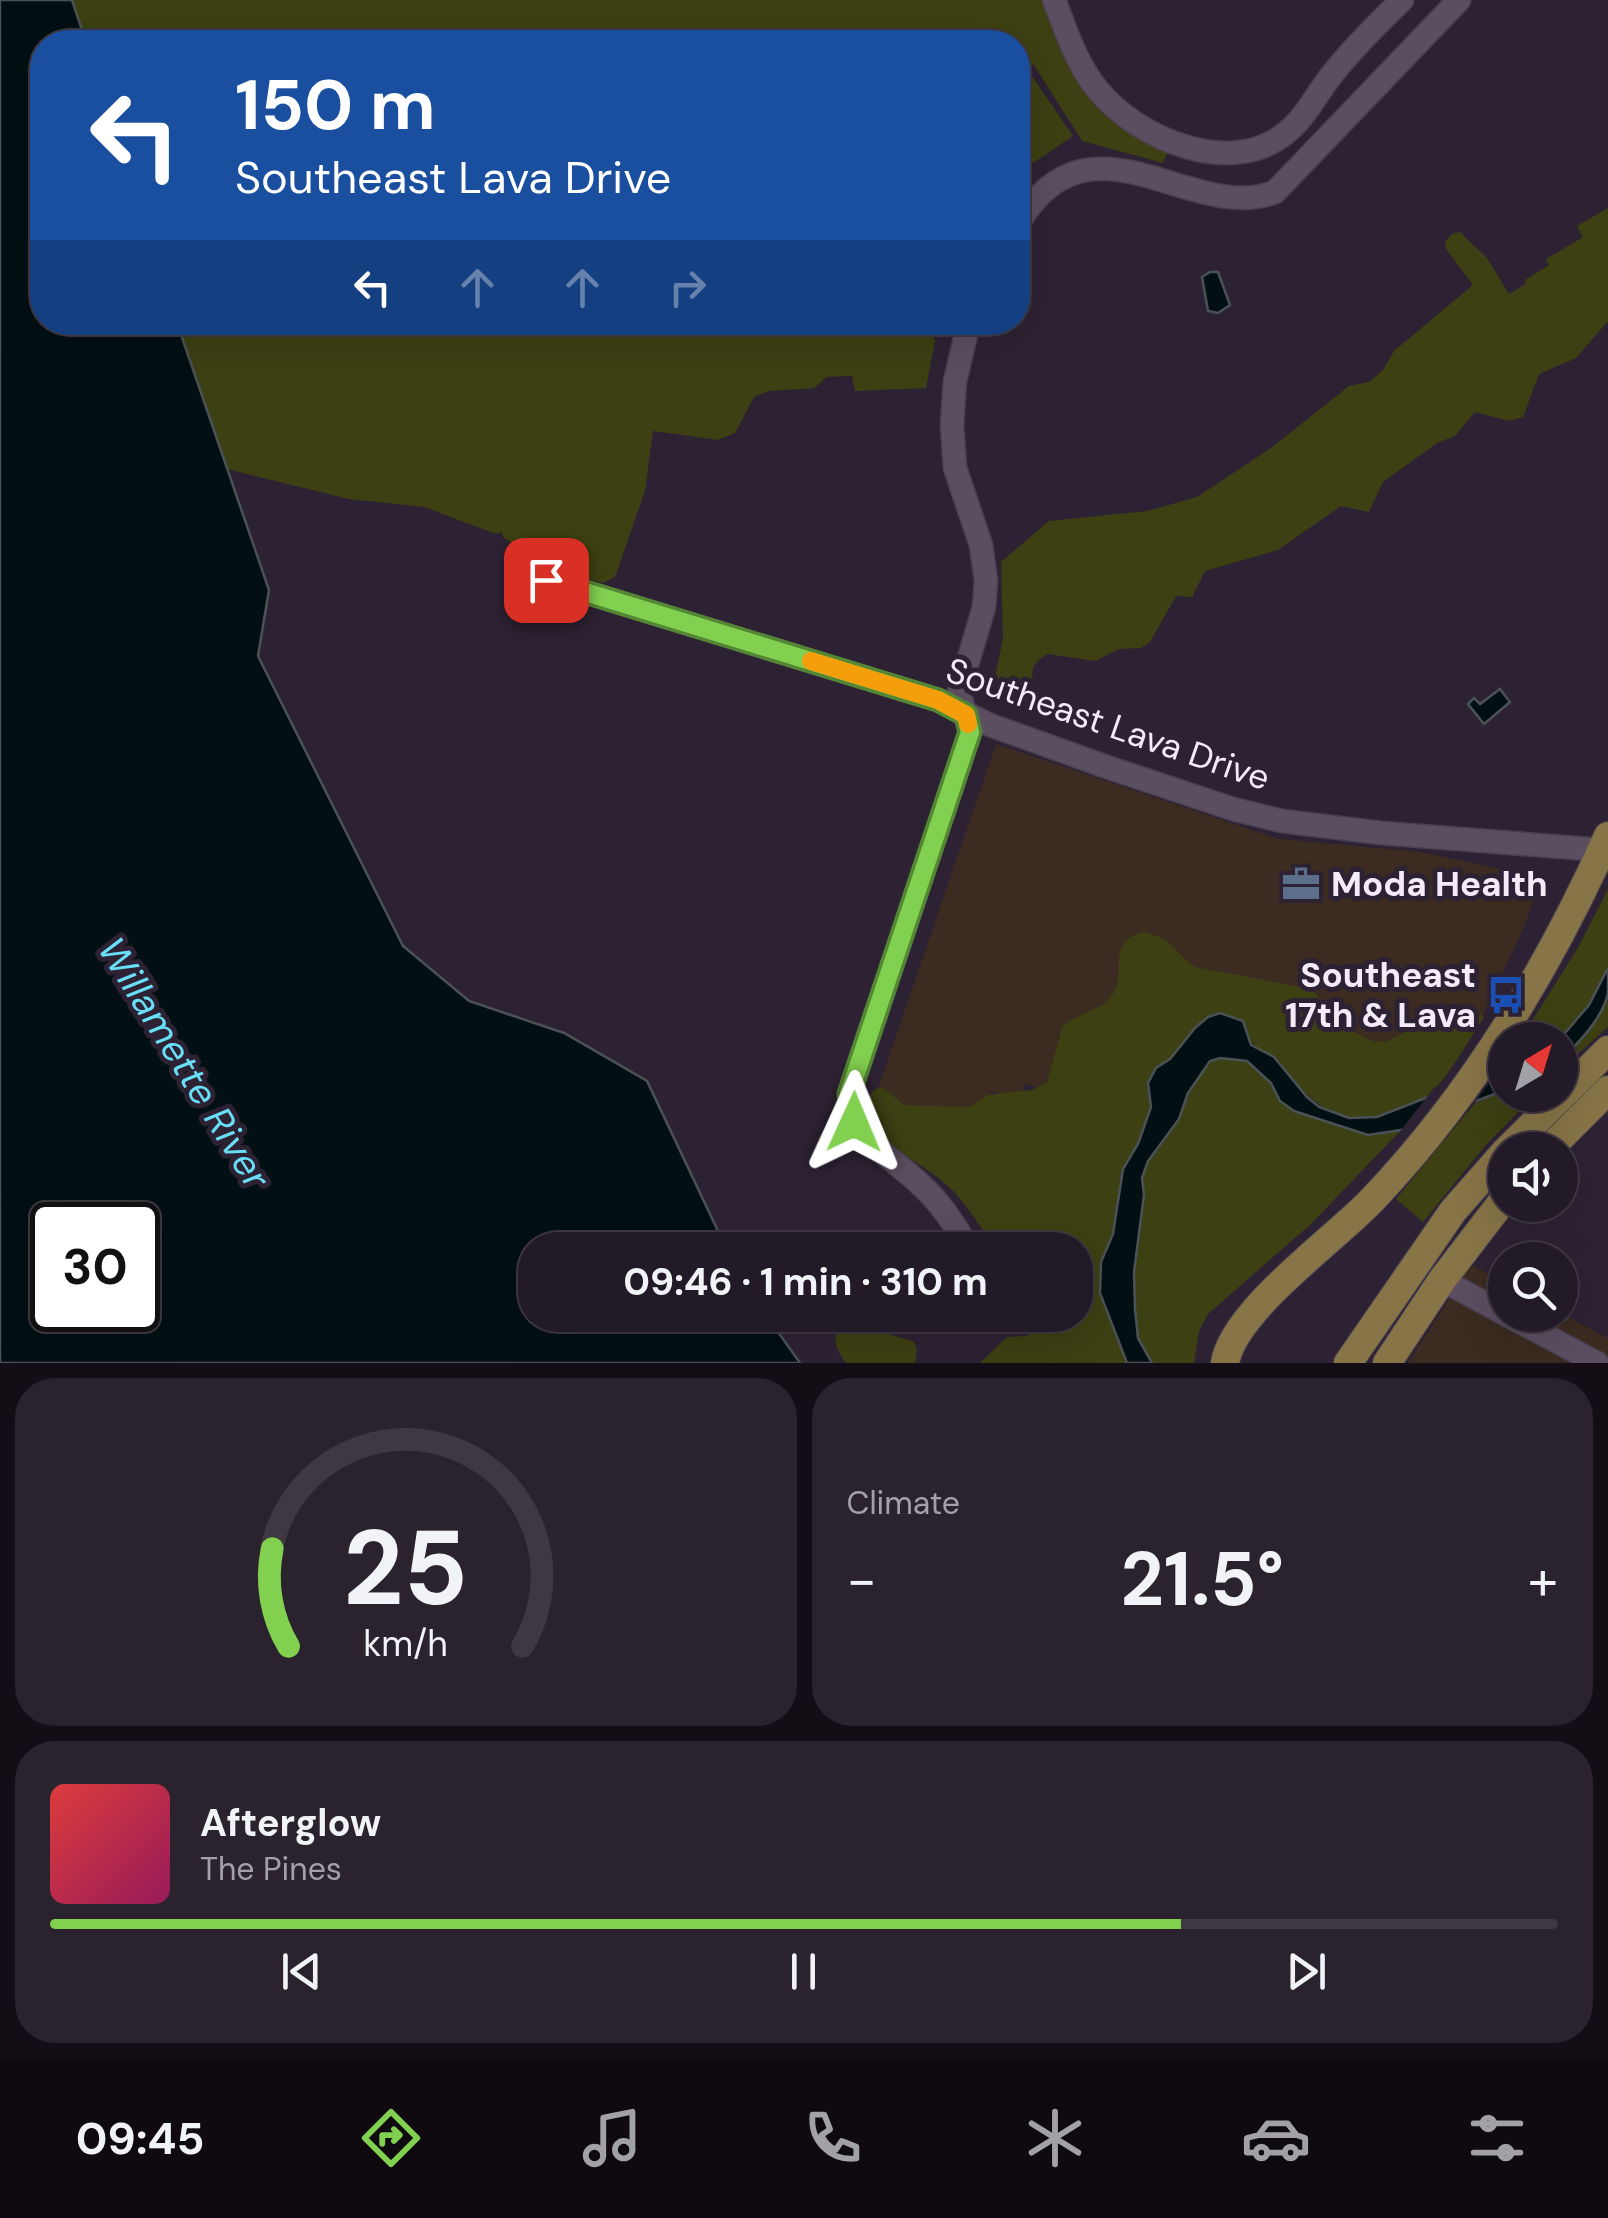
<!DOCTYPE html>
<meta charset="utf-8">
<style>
body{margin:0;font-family:"DM Sans",sans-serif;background:#2a232e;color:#f1f3f6;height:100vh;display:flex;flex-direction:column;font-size:38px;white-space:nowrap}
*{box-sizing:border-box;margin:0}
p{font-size:32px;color:#a2a1a7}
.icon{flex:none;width:55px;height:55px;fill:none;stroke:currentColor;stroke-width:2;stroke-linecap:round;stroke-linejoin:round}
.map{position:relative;height:1363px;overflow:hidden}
.side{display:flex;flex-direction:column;gap:15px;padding:15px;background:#130e15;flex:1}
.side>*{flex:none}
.top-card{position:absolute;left:30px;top:30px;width:1000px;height:305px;border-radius:40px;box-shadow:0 10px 40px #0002,0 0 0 2px #3f3843;background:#1a4fa0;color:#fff;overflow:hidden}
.needle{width:65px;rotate:38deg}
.tools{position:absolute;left:1488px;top:1022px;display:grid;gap:20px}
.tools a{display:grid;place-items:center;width:90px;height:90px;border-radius:50%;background:#221a26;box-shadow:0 10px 40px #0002,0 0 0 2px #3f3843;font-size:50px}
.speed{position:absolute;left:30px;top:1202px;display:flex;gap:20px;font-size:50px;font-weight:700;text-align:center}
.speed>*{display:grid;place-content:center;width:130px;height:130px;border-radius:50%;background:#221a26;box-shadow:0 10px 40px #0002,0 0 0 2px #3f3843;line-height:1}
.speed .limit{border:5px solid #111;border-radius:15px;background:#fff;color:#111}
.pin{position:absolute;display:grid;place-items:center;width:85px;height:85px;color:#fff;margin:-42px;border-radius:20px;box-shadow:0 5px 15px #0006}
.me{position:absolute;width:110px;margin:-55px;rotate:1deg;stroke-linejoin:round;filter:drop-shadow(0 0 8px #0008)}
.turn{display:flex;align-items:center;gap:35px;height:210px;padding:0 40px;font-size:45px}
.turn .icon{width:130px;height:130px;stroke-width:2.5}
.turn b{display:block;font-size:70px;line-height:85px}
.lanes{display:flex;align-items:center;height:95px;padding:0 40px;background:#0003;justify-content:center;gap:50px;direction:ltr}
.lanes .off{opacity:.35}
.big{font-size:75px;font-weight:700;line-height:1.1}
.side .tile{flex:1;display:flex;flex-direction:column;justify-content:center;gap:15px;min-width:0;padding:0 35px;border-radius:40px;background:#2a232e}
.side .dial{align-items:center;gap:0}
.dial svg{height:260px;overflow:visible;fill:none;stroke:#3f3843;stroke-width:7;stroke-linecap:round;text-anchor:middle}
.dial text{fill:#f1f3f6;stroke:none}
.song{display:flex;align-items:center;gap:30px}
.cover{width:120px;height:120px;border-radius:15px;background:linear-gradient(135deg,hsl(0 70% 55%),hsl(330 70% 35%))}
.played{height:10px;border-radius:5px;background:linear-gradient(90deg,#82d04f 75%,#3f3843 75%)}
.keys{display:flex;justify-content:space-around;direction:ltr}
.heat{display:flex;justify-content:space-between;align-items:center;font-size:55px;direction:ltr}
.side .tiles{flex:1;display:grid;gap:15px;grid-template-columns:1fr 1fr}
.tile:last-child{grid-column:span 2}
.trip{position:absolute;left:518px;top:1232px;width:575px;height:100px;border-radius:40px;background:#221a26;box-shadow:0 10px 40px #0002,0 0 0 2px #3f3843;font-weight:700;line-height:100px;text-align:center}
.menu{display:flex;height:160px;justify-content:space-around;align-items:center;background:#0e0a0f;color:#a2a1a7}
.menu .icon{width:70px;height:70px}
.menu .current{color:#82d04f}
.menu b{font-size:45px;color:#f1f3f6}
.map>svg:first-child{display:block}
.commercial{fill:#3b2b21}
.green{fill:#3c4012}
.water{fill:#031013;stroke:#4b5257;stroke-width:2.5;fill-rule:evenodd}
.pier{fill:#2d2233}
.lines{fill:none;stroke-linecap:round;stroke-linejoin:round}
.minor-casing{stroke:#4a4150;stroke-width:25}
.major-casing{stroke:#4a4150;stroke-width:30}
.minor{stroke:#5b4e61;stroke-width:22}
.major{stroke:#877447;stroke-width:28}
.route-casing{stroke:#548733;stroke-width:25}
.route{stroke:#82d04f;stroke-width:18}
.slow{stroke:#f59e0b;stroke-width:18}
.labels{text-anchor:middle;stroke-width:10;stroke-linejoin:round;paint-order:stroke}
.street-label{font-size:35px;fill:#f3ebf7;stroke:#2d2233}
.poi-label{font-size:35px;font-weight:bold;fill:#f3ebf7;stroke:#2d2233;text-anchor:start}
.water-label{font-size:38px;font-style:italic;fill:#69def7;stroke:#2d2233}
</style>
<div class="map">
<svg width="1608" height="1363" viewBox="0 0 1608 1363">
<rect width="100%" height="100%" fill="#2d2233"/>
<g class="commercial">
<path d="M996,744L1279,839L1421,852L1543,878L1521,934L1482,1016L1461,1034L1046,1090L1025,1084L1019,1101L992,1092L979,1132L875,1097Z"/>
<path d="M1471,1265L1505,1283V1315L1560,1313L1608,1338V1363H1408Z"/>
</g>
<g class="green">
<path d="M72,0H1048L1084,81L1169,148L1163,163L1082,141L1034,65L1018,64V42H917L779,32L755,42H86Z"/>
<path d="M1029,72L1073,136L1033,163L1018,141V80Z"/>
<path d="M1608,208V321L1576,358L1539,374L1523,417L1509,421L1475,412L1455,436L1437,443L1383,482L1369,512L1341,506L1278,550L1205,571L1192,597L1176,596L1150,642L1141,648L1119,649L1095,661L1047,654C1023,670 1038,674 1029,694C1015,696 1004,688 995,677L1003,639L1001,562L1049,521L1147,511L1197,497L1271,448L1349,386L1369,382L1383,370L1394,351L1473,285L1446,249L1445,242L1452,234L1460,232L1487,258L1509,294L1526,284L1525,280L1549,265L1546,259L1583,237L1577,226Z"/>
<path d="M923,322L935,341L926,388L855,391L852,376L827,377L814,388L769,391L754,397L735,433L718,440L653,431L645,491L615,577L603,583L549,569L503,537L502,532L496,534L424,507L349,499L227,469L177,323Z"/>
<path d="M1608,889V968L1589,1005L1559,1040H1520L1579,946Z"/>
<path d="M1142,932C1177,939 1170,949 1195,967L1311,989C1318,994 1319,1000 1325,1007C1333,1017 1351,1030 1362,1036C1381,1047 1389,1041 1405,1032C1416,1026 1455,1023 1466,1028L1482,1013L1484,1018C1467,1042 1451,1073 1430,1094C1422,1102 1406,1105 1395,1110C1341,1131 1317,1108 1284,1069C1270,1051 1248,1050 1245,1026L1195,1028L1170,1059L1156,1068L1148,1096L1151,1107L1138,1144L1123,1169L1113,1234L1101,1262L1100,1293L1127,1363H980L1007,1337L1027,1336L1031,1332L1029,1315H1075V1250H996C981,1229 967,1203 948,1186C914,1156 885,1151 858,1109L874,1090L881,1087L905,1105L970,1107L988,1095L1032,1090L1047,1083L1062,1028C1075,1011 1103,1013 1114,992C1127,965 1106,944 1142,932Z"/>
<path d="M1608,994V1027L1560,1070V1059L1574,1048Z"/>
<path d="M1220,1058L1247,1061L1257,1067L1271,1083L1280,1101L1294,1111L1368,1135L1401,1130L1311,1224L1208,1314L1199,1331L1194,1363H1152C1116,1321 1142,1244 1144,1195C1144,1184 1141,1177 1146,1165C1153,1148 1169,1136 1178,1120C1190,1100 1194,1066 1220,1058Z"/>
<path d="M1505,1090V1095H1535L1485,1146L1423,1222L1396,1199L1474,1104Z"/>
<path d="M844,1315H864L873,1330L913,1341L917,1348L915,1363H846C833,1347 832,1332 844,1315Z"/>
</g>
<g class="water">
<path d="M0,0H72L86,42H42V322L177,323L269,590L258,656L403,946L469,1001L564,1033L647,1081L727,1250H535V1315H766L800,1363H0ZM138,1225V1310H52V1225Z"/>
<path d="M1210,272H1218L1230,305L1218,313L1208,311L1202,277Z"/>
<path d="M1500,689L1510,702L1484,724L1468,704L1474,698L1480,704Z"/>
<path d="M1608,968C1608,976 1608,986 1608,993C1603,1017 1579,1044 1560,1059L1559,1040L1589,1005Z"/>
<path d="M1220,1013L1243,1021L1251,1045L1274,1057L1307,1097L1319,1107L1349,1118L1377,1117L1505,1067V1090L1401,1130L1368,1135L1294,1111L1280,1101L1271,1083L1247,1061L1220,1058L1210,1061L1188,1093L1179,1119L1148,1161L1142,1178L1144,1195L1134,1272L1135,1309L1138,1338L1152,1363H1127L1100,1293L1101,1262L1113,1234L1123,1169L1138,1144L1151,1107L1148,1083L1156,1068L1170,1059L1195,1028L1208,1017Z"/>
</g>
<path class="pier" d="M1504,1062L1468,1112L1398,1134L1434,1088Z"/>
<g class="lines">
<g class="minor-casing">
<g id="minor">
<path d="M1054,0C1066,30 1076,63 1097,89C1137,139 1232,179 1287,132C1307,116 1318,91 1334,72C1355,46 1378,23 1402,0"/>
<path d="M1018,224C1090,102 1191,225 1275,192L1459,0"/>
<path d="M546,580L938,700L990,725L1107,767L1233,809L1282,821L1381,833L1602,850"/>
<path d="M969,1250C956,1226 942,1204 921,1185C892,1157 852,1139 849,1094L970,732L959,692L984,607L986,581L981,545L955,468L952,425L955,381L969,322"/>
<path d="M1442,1280L1505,1314"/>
<path d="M1507,1315L1597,1363"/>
</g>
</g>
<g class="major-casing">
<g id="major">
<path d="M1507,1150L1608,1050"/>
<path d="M1548,1150L1608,1090"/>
<path d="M1225,1363C1233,1311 1334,1240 1372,1200C1473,1094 1548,970 1608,836"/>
<path d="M1348,1363L1453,1211L1505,1152"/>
<path d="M1387,1363L1442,1280L1505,1198"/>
</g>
</g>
<use href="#minor" class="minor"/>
<use href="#major" class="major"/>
</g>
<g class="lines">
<g class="route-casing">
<path id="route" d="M546,580L938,700L966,715L970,732L849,1094L854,1122"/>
</g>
<use href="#route" class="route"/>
<path class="slow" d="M811,661L938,700L966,715L968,724"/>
</g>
<defs>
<g id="office-bare" transform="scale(3)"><path d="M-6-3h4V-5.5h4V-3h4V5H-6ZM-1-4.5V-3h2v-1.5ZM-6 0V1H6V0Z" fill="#5c6f8a" stroke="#2d2233" stroke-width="2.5" paint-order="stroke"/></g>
<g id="bus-bare" transform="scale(3)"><path d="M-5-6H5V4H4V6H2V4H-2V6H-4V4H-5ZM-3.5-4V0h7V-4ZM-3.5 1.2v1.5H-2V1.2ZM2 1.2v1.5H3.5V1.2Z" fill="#1a4fb4" stroke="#2d2233" stroke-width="2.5" paint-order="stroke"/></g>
</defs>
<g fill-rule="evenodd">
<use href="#office-bare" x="1301" y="884"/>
<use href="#bus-bare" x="1506" y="995"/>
</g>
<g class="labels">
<g class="street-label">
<text transform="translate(1108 724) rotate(19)" y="12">Southeast Lava Drive</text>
</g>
<g class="poi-label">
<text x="1331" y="896">Moda Health</text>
<text x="1476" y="987" text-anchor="end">Southeast<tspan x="1476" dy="40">17th &amp; Lava</tspan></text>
</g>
<g class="water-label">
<text transform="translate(184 1063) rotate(58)" y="13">Willamette River</text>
</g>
</g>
</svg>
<div class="tools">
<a><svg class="needle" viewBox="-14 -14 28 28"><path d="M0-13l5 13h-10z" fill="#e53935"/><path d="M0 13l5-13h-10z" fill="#a2a1a7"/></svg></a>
<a><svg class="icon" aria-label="sound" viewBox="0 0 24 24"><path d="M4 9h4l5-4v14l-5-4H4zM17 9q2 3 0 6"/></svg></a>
<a><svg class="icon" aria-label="search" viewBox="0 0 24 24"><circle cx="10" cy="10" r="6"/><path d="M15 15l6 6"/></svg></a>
</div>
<div class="speed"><div class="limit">30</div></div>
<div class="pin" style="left:546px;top:580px;background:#d93025"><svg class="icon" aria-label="arrive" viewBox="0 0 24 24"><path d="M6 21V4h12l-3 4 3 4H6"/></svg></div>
<svg class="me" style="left:854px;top:1122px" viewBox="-20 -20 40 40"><path d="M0-17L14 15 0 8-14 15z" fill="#82d04f" stroke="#fff" stroke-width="4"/></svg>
<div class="trip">09:46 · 1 min · 310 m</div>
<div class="top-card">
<div class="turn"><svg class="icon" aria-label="left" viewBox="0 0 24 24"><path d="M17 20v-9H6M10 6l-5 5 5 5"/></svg><div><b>150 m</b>Southeast Lava Drive</div></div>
<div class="lanes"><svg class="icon" aria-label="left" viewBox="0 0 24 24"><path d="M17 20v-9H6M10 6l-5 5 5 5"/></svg><svg class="icon off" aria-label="ahead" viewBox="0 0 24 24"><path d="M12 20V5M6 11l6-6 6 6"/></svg><svg class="icon off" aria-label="ahead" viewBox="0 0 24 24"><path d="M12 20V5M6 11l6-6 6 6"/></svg><svg class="icon off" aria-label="right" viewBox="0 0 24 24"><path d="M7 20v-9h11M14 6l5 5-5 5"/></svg></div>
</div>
</div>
<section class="side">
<div class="tiles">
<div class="tile dial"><svg viewBox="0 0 100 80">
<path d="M14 69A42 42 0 1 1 86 69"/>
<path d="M14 69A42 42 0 0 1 9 39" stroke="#82d04f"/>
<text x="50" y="56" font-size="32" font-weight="700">25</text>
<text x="50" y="72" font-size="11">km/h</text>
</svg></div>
<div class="tile"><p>Climate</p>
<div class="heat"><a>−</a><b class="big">21.5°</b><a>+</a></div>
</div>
<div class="tile">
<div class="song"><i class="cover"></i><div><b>Afterglow</b><p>The Pines</p></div></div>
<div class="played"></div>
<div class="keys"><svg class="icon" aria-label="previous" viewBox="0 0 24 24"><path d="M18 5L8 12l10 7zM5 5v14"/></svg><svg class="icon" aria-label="pause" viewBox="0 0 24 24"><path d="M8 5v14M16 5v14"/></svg><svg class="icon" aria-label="next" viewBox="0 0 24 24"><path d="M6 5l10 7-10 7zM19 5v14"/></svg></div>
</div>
</div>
</section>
<nav class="menu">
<b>09:45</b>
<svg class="icon current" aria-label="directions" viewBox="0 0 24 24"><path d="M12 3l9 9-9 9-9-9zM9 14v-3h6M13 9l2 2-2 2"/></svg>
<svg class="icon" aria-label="music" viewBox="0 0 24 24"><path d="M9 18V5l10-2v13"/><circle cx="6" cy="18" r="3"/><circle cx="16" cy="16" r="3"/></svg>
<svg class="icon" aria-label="phone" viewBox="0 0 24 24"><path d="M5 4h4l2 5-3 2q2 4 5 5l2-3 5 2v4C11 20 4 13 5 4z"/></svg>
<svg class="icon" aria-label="climate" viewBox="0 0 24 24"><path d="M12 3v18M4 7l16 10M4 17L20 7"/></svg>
<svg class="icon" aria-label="car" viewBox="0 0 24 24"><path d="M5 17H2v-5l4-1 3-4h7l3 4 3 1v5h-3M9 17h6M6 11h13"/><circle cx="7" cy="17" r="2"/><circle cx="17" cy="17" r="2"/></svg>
<svg class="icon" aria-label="filters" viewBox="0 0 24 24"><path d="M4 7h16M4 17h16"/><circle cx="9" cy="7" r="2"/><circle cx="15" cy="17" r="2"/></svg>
</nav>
